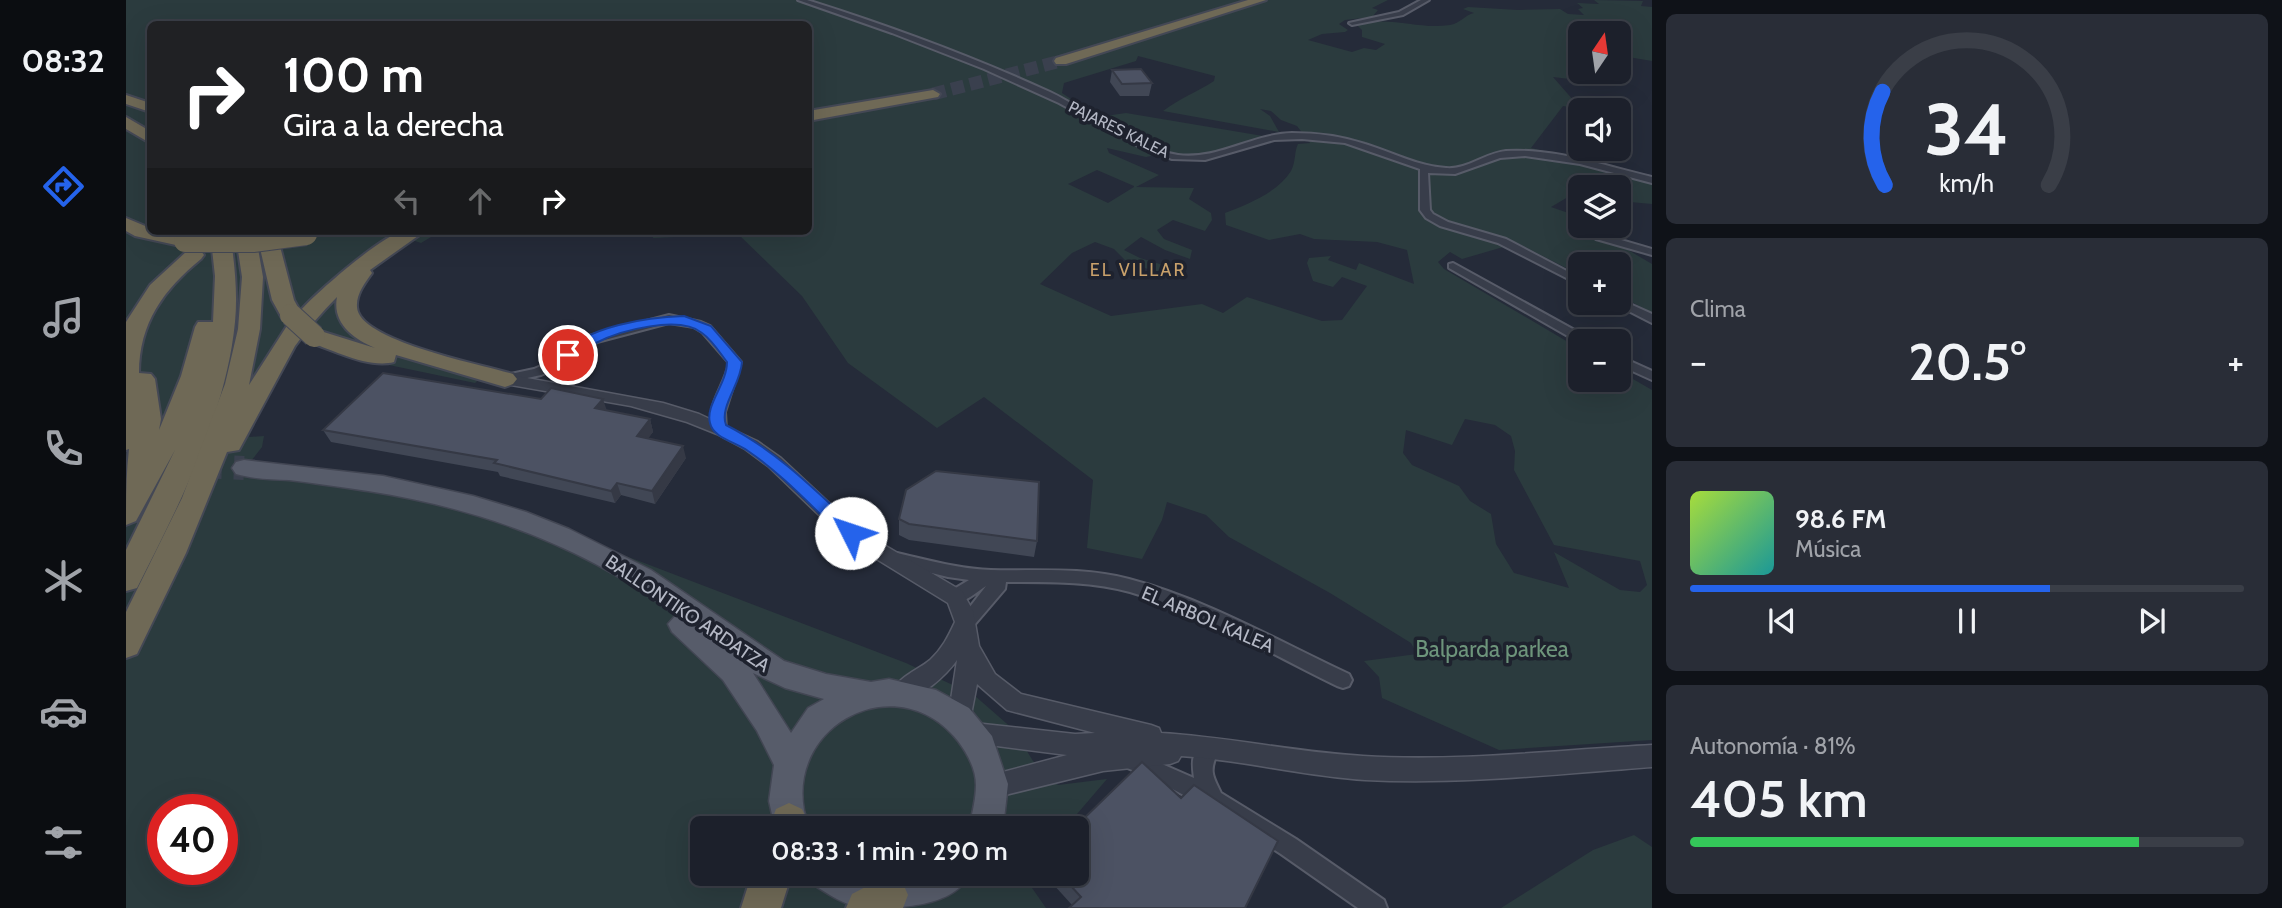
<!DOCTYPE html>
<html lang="es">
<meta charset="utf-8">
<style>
body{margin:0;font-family:Cabin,sans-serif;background:#292d37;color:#f1f3f6;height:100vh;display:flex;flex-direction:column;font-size:26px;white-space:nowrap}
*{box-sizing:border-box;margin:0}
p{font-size:23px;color:#a0a3a9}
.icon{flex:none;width:38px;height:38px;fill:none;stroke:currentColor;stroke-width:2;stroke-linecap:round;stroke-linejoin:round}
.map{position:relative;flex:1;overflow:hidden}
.details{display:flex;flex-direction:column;gap:14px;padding:14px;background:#0f1218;width:630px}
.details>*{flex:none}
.hud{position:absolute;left:21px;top:21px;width:665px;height:214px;border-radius:10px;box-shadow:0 7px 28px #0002,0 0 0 2px #3a3e47;background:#202124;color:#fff;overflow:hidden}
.needle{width:46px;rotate:13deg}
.tools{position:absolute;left:1442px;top:21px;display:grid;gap:14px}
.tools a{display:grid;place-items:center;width:63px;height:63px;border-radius:10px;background:#1c202b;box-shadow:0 7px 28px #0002,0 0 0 2px #3a3e47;font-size:35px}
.speed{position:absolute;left:21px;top:794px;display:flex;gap:14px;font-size:35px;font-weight:700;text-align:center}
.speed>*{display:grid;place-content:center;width:91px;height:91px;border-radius:50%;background:#1c202b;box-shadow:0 7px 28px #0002,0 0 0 2px #3a3e47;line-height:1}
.speed .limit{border:10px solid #d22;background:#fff;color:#111}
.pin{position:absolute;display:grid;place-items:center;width:60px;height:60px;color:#fff;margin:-30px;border:4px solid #fff;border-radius:50%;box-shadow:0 2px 7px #0007}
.me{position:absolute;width:77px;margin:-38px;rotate:311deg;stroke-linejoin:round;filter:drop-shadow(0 0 5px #0008)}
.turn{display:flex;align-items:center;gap:24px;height:147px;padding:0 21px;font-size:32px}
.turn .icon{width:91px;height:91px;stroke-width:2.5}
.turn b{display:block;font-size:49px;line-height:60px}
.lanes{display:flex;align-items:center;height:66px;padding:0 21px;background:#0003;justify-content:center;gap:35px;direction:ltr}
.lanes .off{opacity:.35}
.big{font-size:52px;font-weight:600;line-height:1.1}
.details .widget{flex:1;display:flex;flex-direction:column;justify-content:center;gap:10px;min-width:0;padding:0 24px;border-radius:10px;background:#292d37}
.details .dial{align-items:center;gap:0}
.dial svg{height:182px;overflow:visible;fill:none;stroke:#3a3e47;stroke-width:7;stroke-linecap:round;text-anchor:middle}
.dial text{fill:#f1f3f6;stroke:none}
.song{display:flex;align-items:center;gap:21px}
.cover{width:84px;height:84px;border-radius:10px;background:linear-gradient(135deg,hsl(80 70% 55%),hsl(180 70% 35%))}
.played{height:7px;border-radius:4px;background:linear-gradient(90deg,#2563eb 65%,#3a3e47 65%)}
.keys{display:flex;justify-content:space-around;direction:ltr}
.heat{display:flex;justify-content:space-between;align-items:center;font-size:38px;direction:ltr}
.charge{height:10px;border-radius:5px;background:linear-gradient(90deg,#34c759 81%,#3a3e47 0)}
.trip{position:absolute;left:564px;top:816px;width:399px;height:70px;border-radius:10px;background:#1c202b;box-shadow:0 7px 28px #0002,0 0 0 2px #3a3e47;font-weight:600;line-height:70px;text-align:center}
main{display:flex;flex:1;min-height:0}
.menu{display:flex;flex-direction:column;width:126px;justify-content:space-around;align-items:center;background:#0b0d11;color:#a0a3a9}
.menu .icon{width:49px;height:49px}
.menu .active{color:#2563eb}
.menu b{font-size:32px;color:#f1f3f6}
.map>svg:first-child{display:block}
.green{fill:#2b3b3e;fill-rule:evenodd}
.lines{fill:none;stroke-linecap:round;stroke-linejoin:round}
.primary-tunnel{stroke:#3a404e;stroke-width:24;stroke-dasharray:24 12;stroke-linecap:butt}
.motorway-tunnel{stroke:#3a404e;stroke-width:13;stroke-dasharray:13 6;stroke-linecap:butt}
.minor-casing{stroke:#575b68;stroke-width:4}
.tertiary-casing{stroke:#575b68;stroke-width:3}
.primary-casing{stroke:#424653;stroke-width:3}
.motorway-casing{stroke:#444855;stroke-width:4}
.minor{fill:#383d4a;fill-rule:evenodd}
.tertiary{fill:#383d4a;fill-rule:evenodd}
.primary{fill:#575c6a;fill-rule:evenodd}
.motorway{fill:#6f6956;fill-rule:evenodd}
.motorway-bridge-far1-casing{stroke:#444855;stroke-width:19;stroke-linecap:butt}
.motorway-bridge-casing{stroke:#444855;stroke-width:24;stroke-linecap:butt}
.motorway-bridge-far1{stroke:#6f6956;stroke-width:17}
.motorway-bridge{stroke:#6f6956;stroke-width:22}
.wall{fill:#414755}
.shaded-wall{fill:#353945}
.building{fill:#4c5263;stroke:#353945;stroke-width:2}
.route{fill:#2563eb;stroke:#184099;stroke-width:2}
.labels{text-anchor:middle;stroke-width:7;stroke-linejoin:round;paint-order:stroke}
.far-street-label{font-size:16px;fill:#b4b8c5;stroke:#1e222e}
.far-neighbourhood-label{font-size:18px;letter-spacing:2px;fill:#c9a16b;stroke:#1e222e}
.street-label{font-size:19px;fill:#b4b8c5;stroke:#1e222e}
.near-park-label{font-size:23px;fill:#6d947b;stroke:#1e222e}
</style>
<main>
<nav class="menu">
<b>08:32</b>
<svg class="icon active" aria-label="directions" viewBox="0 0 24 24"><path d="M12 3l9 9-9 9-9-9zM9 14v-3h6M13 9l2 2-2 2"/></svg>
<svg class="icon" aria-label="music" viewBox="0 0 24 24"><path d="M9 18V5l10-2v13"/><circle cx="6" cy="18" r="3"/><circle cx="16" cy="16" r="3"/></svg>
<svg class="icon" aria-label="phone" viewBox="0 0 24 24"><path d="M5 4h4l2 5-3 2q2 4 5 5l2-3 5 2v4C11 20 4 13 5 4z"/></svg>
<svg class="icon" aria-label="climate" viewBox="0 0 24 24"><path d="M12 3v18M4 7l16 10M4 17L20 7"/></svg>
<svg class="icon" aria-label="car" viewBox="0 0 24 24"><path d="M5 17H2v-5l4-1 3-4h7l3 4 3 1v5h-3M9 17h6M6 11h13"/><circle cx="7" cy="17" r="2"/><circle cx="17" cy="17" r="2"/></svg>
<svg class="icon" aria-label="filters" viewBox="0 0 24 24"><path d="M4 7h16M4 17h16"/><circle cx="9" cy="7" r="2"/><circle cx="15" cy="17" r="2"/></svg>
</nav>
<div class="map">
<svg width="1526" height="908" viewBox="0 0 1526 908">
<rect width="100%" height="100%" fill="#252b39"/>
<g class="green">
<path d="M0,0H1262L1246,8L1252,10L1246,17L1219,20L1213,24L1222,30L1219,32L1196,34L1182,40L1226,52L1238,48L1250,50L1259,44L1236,37V30L1231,25C1264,15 1292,30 1324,25C1333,24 1339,15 1348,13L1337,9L1342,7L1392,10L1434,9L1442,14L1458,15L1452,9L1457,8L1451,3L1473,4L1468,0L1517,1L1515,6L1526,7V61L1502,57L1493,58V33H1454V72H1470L1468,76L1449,72L1452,80L1427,77L1455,109L1437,106L1405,148L1526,176V204L1493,201V187H1454V190L1425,207L1454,217V224L1450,227L1460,236L1497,247L1526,264V313L1493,295V264H1454V275L1391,243L1336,259L1324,252L1312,262L1318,269L1454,349V380H1493V371L1526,390V740L1373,750L1256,698L1253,677L1238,661L1291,654L1285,643L1204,593L1103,537L1080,515L1041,502L1036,520L1016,559L961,548L967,480L858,397L811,428L722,363L676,296L612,234L527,238L528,231H682V24H24V231H315L295,243L286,240L244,273L230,303L233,316L253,335L365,368L349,383L215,355L174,339L142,390L123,437L138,436L136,447L125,461L179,467L479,548L780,663L848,695L888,730L907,761L932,785L981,779L939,828H576V873H898L897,875L920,908H0ZM1012,56L1089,76L1088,81C1071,92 1054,98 1037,111L1153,132L1144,116L1134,109L1145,111L1155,120L1171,126L1184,143L1172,144C1168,152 1170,162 1165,171C1151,193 1122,204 1099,213L1100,225L1143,240L1174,234L1188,239L1251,242L1281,250L1288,284L1233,263L1230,270L1202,260L1205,256L1183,258L1181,263L1187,281L1207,287L1216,277L1241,286L1216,320L1196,321L1121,297L1097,313L1076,304L985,316L914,284L946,253L969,242L988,249L999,260L1039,276L1047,268L1014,258L998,250L1015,237L1039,250L1064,259L1066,250L1038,239L1031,230L1047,220L1079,231L1086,220L1085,213L1063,199L1068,188L1010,187L1033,175L983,153L981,148L1020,157L1025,156L1023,151C1040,149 1055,158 1073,156C1096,153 1121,143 1143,137L1000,113L972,117L936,93L938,83L1010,61ZM971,170L1008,186V187L982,203L942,184ZM1339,419L1369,425L1385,436L1389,451L1388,470L1428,545L1514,561L1521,585L1514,592L1494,590L1428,552L1443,588L1388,573L1370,544L1365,514L1344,501L1333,486L1286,465L1277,453L1280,430L1326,445ZM37,810H96V870H37Z"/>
<path d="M1508,835L1526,847V908H1375L1467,850Z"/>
</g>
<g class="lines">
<path class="primary-tunnel" d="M0,463L118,468"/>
<path class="motorway-tunnel" d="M807,94L935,61"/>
<g class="minor-casing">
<g id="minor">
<path d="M672,0H681C764,26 845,56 924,92C962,110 1011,149 1052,155C1092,160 1126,134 1166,133C1191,133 1215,136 1239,144C1265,152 1291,166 1320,168C1341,170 1359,153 1380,151C1429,148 1479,166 1526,177V183L1454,164L1399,156L1374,158L1329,174L1302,173L1304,210L1307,214L1322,222L1380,239L1454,278V285L1372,243L1314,226L1300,218L1294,210V169L1219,143L1176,139L1148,140L1079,160L1046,159L1016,148L933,103L858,69L766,33Z"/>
<path d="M1295,0H1303L1277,15L1226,25L1223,23L1273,12Z"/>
<path d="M1464,226H1475L1471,230L1478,235L1526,249V255L1470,239L1460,230Z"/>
<path d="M1327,263L1463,338L1465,341H1454V343L1323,268V264Z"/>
<path d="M1493,299L1526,314V323L1489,304L1488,303H1493Z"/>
<path d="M543,315L575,322L584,326L615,362L599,412L600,429L598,432H588C577,409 599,386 603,363L576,332L568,327L543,323L471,342L437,366L415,375L379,383L373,379L375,376L408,369L429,360L463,336Z"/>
<path d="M1493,356L1526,371V380L1493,365Z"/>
<path d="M771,553C802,560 833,569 865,570C911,571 958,567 1003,579C1080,599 1152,641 1223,674L1226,680L1223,686L1217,688L1211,686C1143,653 1076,613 1004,592C965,581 921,582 880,582L879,589L844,630L838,632L832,630L830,625L860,586C849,593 836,606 823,602L821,597L823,592L843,580L822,577L765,563L763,559L765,555Z"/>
<path d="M1081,745L1088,748L1091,754C1083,772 1087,776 1095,793L1170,839L1258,900L1261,908H1232L1155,854L1094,815L1032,781L999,767L996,760L999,753L1006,751L1068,778C1066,762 1064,752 1081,745Z"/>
</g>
</g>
<g class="tertiary-casing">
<path id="tertiary" d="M379,374L537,403L573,414L631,441L655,458L731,529L836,591L847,611L853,646L869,674L895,694L1025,725L1033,728L1035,733C1103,737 1169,752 1237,756C1333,762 1430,750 1526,745V767C1431,774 1335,785 1239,780C1177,776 1116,760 1055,756L1052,761L1044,764L977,771L867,798L858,795L855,786L858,777L941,755L840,742L836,734L839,728L834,730L826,727L822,719L831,660C819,677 797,695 777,702L769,699L766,692C772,677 792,670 804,660C816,649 822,637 829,622L822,603L718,539L642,466L619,449L591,434L561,422L505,406L373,383L371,379ZM851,684L881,710L969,733L949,734L848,723L843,725Z"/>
</g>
<g class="primary-casing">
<g id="primary">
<path d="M118,460L257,476L347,496L400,512L443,529L525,570L658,661L700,674L745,682L763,679L810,690L843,708L866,736L882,784L877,828H843C846,814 850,799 850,785C850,769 841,753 832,741C768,661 647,732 683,828H649L643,801L648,765L631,731L597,680L546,632L542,624L550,615C460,547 353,508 242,491C215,487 189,483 163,480C145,479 127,479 110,474L106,468L110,462ZM627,673L659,688L698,699L682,708L665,733Z"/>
<path d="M683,873H738L764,877L791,873H844C829,908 772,908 737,908C720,906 702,894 688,885Z"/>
</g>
</g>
<g class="motorway-casing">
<g id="motorway">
<path d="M1122,0H1140L940,64H930L928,61L930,58Z"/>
<path d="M807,90L814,94L812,97L682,121V111Z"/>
<path d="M0,95L24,103V112L0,104Z"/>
<path d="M0,117L24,131V143L0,129Z"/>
<path d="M0,218L24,228V231L59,235L69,241L59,247L9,236L0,231Z"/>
<path d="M84,231H104C108,261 112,291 109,322C100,415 53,505 11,588L0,591V550L49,450L10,521L0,525C0,498 0,475 3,449L0,450V322L24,285L61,251H75L78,255L75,259C38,289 13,323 13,373L25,374L29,379L35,419L33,430L55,376L69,327L72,322H87L89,276Z"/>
<path d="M109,231H129L137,277L134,329L123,385L164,321L157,320L146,300L130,231H150L168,300L174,311C190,293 255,236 277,231C283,230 292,231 299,231L244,270L246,273C239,283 230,294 231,307C232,341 358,365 387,374L391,379L387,384L379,387L270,355L268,362C242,369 205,349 180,341L177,336L180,331L188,329L249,348C227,339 206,323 211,297C196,312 182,328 169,346L113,450L101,452L60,553L11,654L0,658V612L56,498L99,384L112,329L116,277Z"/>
<path d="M663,803L676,809L682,822L681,828H643L650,809Z"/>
<path d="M626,873H666L655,908H615Z"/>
<path d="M762,875L776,881L782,895L777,908H720L726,894Z"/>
</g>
</g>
<use href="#minor" class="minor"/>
<use href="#tertiary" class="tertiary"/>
<use href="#primary" class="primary"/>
<use href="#motorway" class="motorway"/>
<g class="motorway-bridge-far1-casing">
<path id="motorway-bridge-far1" d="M166,236L182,234"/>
</g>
<g class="motorway-bridge-casing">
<g id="motorway-bridge">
<path d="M59,241H127L180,234"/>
<path d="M165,315L188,336"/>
</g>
</g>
<use href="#motorway-bridge-far1" class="motorway-bridge-far1"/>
<use href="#motorway-bridge" class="motorway-bridge"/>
</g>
<g class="wall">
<path d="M986,70L1026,83L1023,96H994L984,82Z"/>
<path d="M481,410L524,419L527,432L522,438L560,458L529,504L495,495L489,503L374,476L372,472L205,442L197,430Z"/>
<path d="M773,519L911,541L908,557L783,540L773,535Z"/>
<path d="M917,873H950L1119,908L946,905Z"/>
</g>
<g class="shaded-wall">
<path d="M477,399L481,411L469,408Z"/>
<path d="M524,419L527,432L515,448L511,436Z"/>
<path d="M557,446L560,458L529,504L526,491Z"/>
<path d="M491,483L495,495L489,503L485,491Z"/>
</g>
<g class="building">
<path d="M1015,69L1026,83L996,84L986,70Z"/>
<path d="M257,373L415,399L425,388L477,399L469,408L524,419L511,436L557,446L526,491L491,483L485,491L368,463L371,460L197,430Z"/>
<path d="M810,471L913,482L911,541L783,524L773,519L780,490Z"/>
<path d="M1016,762L1055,798L1068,785L1152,841L1119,908H943L955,897L933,873H950V828H948Z"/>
</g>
<path class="route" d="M558,316L585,326L616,362C615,384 593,407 600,425C651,451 689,490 731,529L734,533L731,538H719C687,508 657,475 622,451C610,442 587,438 584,423C579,405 601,384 601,362C594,353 586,340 576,333C554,315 494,330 470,343C461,348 453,356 442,359L435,355C461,326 522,317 558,316Z"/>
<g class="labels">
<g class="far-street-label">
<text transform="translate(993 129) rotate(26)" y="6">PAJARES KALEA</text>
</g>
<g class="far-neighbourhood-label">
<text x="1012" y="276">EL VILLAR</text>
</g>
<g class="street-label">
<text transform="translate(562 613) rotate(34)" y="7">BALLONTIKO ARDATZA</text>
<text transform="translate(1082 619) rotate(23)" y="7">EL ARBOL KALEA</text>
</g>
<g class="near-park-label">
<text x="1366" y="657">Balparda parkea</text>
</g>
</g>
</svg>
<div class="tools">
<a><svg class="needle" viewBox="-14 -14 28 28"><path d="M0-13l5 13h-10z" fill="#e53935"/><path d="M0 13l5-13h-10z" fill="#a0a3a9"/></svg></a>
<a><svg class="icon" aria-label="sound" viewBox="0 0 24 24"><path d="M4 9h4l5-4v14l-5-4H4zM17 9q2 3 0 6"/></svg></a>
<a><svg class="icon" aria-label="layers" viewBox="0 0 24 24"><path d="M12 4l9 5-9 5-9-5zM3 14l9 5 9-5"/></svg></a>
<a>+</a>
<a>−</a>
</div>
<div class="speed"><div class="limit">40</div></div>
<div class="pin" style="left:442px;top:355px;background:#d93025"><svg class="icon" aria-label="arrive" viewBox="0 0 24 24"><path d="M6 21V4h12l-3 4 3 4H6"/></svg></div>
<svg class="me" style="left:725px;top:533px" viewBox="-20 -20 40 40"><circle r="19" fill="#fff"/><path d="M0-13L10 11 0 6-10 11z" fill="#2563eb"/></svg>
<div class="trip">08:33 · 1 min · 290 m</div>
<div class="hud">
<div class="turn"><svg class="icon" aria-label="right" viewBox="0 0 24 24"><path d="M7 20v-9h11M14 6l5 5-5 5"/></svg><div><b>100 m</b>Gira a la derecha</div></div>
<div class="lanes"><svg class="icon off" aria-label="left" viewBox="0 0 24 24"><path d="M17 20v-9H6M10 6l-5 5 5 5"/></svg><svg class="icon off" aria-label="ahead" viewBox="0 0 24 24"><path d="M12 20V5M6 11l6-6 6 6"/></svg><svg class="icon" aria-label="right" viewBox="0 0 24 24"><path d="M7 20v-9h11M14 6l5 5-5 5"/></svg></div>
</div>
</div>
<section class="details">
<div class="widget dial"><svg viewBox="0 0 100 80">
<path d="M14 69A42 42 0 1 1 86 69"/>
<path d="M14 69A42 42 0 0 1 13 28" stroke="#2563eb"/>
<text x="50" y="56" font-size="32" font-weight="700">34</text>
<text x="50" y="72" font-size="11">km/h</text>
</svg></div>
<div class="widget"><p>Clima</p>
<div class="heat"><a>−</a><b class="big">20.5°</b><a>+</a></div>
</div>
<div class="widget">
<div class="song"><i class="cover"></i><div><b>98.6 FM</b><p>Música</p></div></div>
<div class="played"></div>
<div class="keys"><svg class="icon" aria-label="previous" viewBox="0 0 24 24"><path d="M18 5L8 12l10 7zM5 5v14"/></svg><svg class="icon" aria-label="pause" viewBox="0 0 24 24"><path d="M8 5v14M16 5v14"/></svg><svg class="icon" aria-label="next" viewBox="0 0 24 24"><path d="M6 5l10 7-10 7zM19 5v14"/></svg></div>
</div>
<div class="widget"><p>Autonomía · 81%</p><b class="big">405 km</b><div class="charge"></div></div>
</section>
</main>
